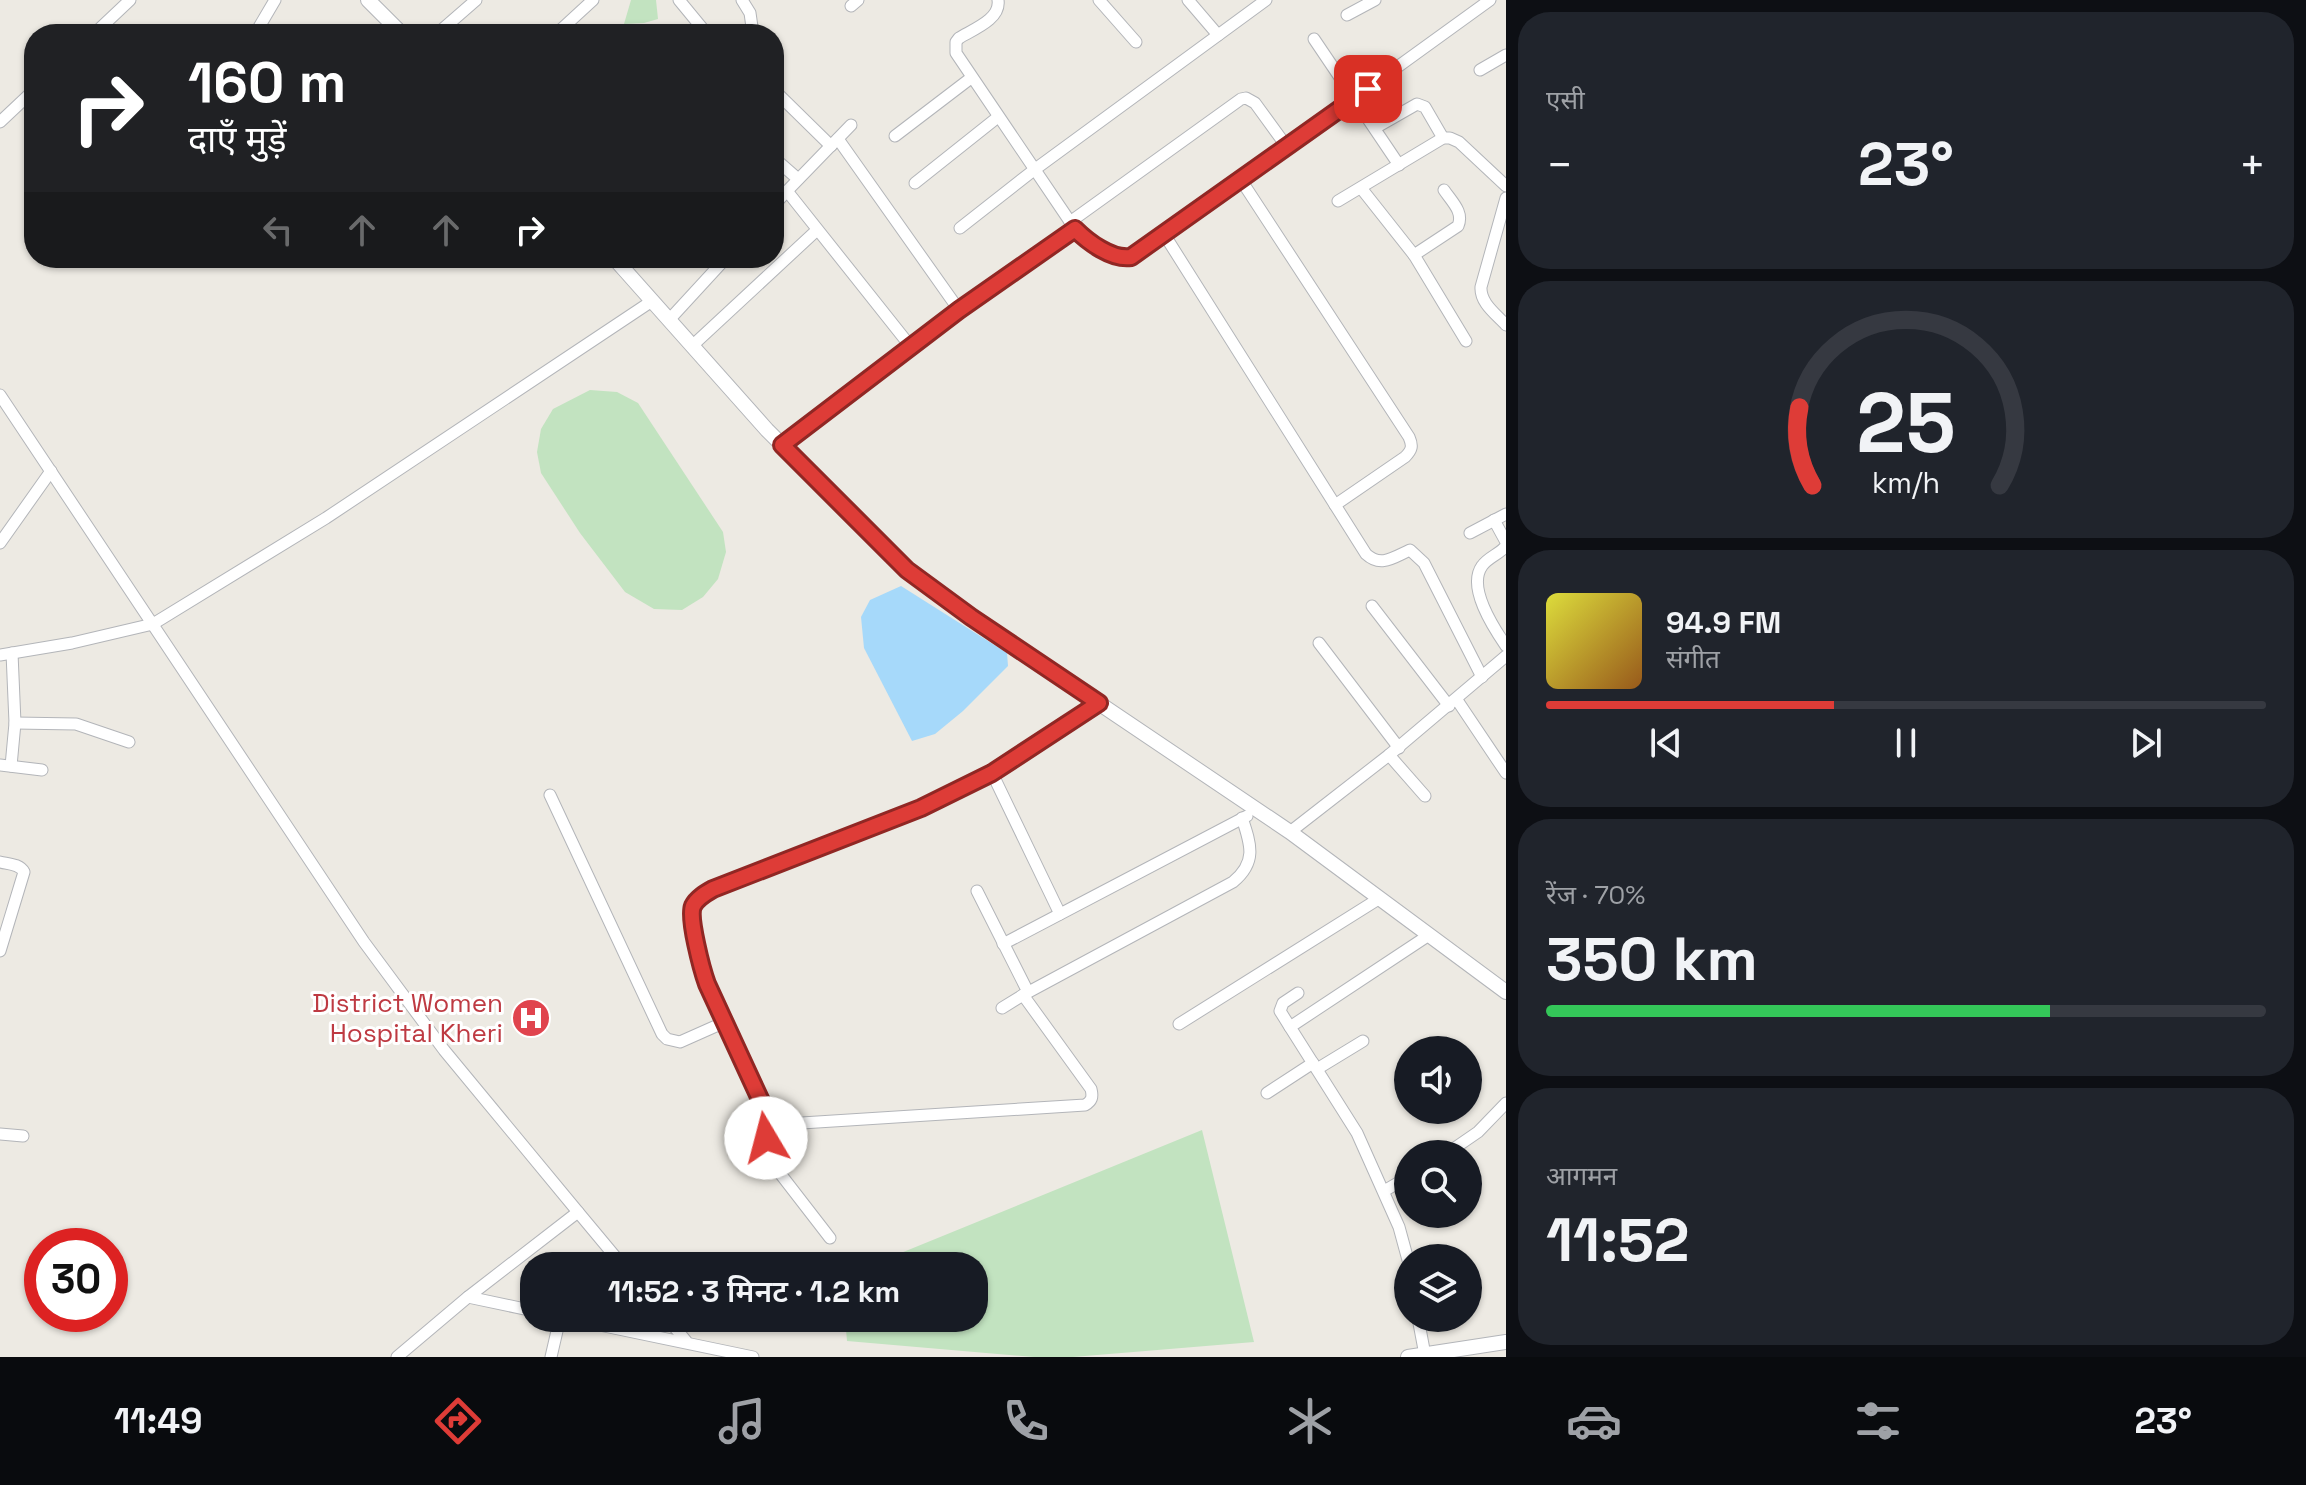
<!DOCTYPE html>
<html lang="hi">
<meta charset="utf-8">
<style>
body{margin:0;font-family:"Space Grotesk","Noto Sans Devanagari",sans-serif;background:#20242c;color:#f1f3f6;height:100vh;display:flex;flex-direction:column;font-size:30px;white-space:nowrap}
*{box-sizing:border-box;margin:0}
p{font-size:26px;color:#9ea1a6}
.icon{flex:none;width:44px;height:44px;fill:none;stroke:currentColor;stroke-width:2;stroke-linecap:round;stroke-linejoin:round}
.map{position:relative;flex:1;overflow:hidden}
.sheet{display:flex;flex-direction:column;gap:12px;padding:12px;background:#0d0f14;width:800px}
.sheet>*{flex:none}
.hud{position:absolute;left:24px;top:24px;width:760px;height:244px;border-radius:32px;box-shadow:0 2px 6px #0004;background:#202124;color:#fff;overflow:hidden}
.buttons{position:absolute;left:1394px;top:1036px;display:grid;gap:16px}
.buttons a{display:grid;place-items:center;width:88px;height:88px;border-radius:50%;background:#171b24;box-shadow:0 2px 6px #0004;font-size:40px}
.speed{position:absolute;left:24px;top:1228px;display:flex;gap:16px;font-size:40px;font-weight:700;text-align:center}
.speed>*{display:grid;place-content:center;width:104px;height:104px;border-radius:50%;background:#171b24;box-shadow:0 2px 6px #0004;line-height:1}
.speed .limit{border:12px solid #d22;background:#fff;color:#111}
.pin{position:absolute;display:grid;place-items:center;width:68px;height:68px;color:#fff;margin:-34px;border-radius:16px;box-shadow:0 4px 12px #0006}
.me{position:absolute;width:88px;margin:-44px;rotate:352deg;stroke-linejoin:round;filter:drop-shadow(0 0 6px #0008)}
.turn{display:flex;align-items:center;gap:28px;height:168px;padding:0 32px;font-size:36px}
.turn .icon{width:104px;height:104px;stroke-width:2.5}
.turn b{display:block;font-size:56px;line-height:68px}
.lanes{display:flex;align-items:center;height:76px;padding:0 32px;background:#0003;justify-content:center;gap:40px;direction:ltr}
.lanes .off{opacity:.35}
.big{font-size:60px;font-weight:600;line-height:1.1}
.sheet .tile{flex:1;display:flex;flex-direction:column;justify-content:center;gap:12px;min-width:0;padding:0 28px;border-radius:32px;background:#20242c}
.sheet .dial{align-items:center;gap:0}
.dial svg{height:208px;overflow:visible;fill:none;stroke:#363941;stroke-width:7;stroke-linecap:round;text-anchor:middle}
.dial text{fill:#f1f3f6;stroke:none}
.song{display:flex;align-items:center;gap:24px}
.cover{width:96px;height:96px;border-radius:12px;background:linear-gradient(135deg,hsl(60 70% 55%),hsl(30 70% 35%))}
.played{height:8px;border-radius:4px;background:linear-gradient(90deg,#de3c37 40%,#363941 40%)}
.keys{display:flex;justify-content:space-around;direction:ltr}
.heat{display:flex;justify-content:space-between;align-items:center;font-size:44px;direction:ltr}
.charge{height:12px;border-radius:6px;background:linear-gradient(90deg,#34c759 70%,#363941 0)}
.trip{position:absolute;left:520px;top:1252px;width:468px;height:80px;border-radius:32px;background:#171b24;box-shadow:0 2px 6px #0004;font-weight:600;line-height:80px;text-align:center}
.tab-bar{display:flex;height:128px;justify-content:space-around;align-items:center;background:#090b0e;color:#9ea1a6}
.tab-bar .icon{width:56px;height:56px}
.tab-bar .active{color:#de3c37}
.tab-bar b{font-size:36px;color:#f1f3f6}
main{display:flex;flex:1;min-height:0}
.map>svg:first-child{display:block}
.green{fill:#c2e3c0}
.water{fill:#a6d9fa}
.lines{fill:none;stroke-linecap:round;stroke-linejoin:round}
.minor-casing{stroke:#b3b5b9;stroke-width:13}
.tertiary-casing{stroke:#b3b5b9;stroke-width:16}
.minor{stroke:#fff;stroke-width:11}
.tertiary{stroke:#fff;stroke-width:14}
.route-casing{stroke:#902724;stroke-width:20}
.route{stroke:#de3c37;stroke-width:14}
.labels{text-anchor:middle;stroke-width:6;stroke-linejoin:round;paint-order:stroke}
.health-label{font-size:26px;fill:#be3a42;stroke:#fff;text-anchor:end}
</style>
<main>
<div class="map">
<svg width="1506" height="1357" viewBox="0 0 1506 1357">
<rect width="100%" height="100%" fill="#edeae3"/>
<g class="green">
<path d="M631,0H656L658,19L644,23L624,24Z"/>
<path d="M590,390L617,392L638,403L723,532L726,552L718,579L703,597L682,610L654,609L625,592L580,533L541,473L537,452L541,429L553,409Z"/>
<path d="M1202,1130L1254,1342L1073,1357H1034L847,1341L845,1318H974V1266H869Z"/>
</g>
<path class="water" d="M901,586L1007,653L1008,666L963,711L935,734L912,741L864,648L861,617L870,600Z"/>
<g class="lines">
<g class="minor-casing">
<g id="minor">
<path d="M679,0L707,34"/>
<path d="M742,0L750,13L753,34"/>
<path d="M998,0C1001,19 974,29 959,38L956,42V53L1075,229"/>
<path d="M1099,0L1136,42"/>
<path d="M1188,0L1218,35"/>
<path d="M851,6L858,0"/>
<path d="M1347,15L1375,0"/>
<path d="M94,34L130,0"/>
<path d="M255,34L275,0"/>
<path d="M437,34L476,0"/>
<path d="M556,34L593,0"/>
<path d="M1314,39L1399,165"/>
<path d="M1480,70L1506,55"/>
<path d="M774,100L779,95L831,146"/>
<path d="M0,122L34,90"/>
<path d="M1375,128L1417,104L1425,107L1443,138"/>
<path d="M895,136L971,78"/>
<path d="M838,139L959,310"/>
<path d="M774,158L798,179"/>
<path d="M1241,180L1409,437C1413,446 1412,450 1405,457L1335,505"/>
<path d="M915,183L998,117"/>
<path d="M1361,188L1414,255L1458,226C1464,212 1452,202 1444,190"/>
<path d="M787,191L851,125"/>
<path d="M1506,198L1481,287C1480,303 1496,314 1506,325"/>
<path d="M1338,201L1443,138H1450L1459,142L1506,186"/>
<path d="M774,205L787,191L911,347"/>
<path d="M1070,222L1241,99L1246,98L1255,103L1287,147"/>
<path d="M960,228L1034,170L1266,0"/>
<path d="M1164,234L1366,554C1381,568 1394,557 1410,550L1424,563L1482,677"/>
<path d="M1414,255L1466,341"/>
<path d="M669,320L726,258"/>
<path d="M692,346L817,230"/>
<path d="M0,395L364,942L444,1050L578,1212"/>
<path d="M782,445L959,310L1075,229C1089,242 1112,260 1131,257L1219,196L1490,0"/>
<path d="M1494,520L1506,542"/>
<path d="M1470,533L1506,514"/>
<path d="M0,543L51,471"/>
<path d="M1506,546C1500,554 1488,557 1482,566C1467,587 1493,627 1506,646"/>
<path d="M1372,606L1449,706"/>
<path d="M1319,643L1399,748"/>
<path d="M0,655L72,643L153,624L326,518L652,301"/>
<path d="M1457,700L1506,773"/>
<path d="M15,723L76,724L129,742"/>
<path d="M1389,755L1425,796"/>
<path d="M0,765L42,770"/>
<path d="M11,766L15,723L12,653"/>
<path d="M992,773L921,808L713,889C706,893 697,898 693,906C688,918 702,970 707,984L766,1112C772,1120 777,1123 786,1124L1085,1105C1092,1101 1093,1097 1091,1089L1023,995L1233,882C1257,862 1251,845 1242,818"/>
<path d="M550,795L662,1034L667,1039L680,1042L725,1022"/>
<path d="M1290,832L1389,755L1506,656"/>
<path d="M0,862C9,864 20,864 24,872L0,951"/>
<path d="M977,891L1028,992"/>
<path d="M1060,914L992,773L1099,703"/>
<path d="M1003,944L1247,816"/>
<path d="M1002,1008L1023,995"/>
<path d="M1179,1024L1380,898"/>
<path d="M1290,1027L1280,1011L1283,1003L1298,993"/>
<path d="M1317,1069L1363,1041"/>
<path d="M1267,1093L1313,1063"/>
<path d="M771,1119C767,1136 764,1147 772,1163L830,1238"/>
<path d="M0,1134L23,1136"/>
<path d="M1446,1154L1478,1132L1506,1103"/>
<path d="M1384,1191L1408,1177"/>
<path d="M1408,1260L1399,1227L1357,1133L1290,1027L1429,935"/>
<path d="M468,1297L534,1311"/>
<path d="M566,1318L753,1357"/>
<path d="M667,1318L686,1341"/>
<path d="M1418,1318L1425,1355"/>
<path d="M397,1357L468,1297L578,1212L623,1266"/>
<path d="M551,1357L560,1318"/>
</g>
</g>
<g class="tertiary-casing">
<g id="tertiary">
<path d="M368,0L402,34"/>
<path d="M614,258L767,430L907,570L971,617L1290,832L1506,992"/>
<path d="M1408,1357L1506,1342"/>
</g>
</g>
<use href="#minor" class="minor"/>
<use href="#tertiary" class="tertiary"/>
</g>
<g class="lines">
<g class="route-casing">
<path id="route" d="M766,1138L771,1119L766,1112L707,984C702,970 688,918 693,906C697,898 706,893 713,889L921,808L992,773L1099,703L971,617L907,570L782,445L959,310L1075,229C1088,242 1112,260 1131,257L1368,89"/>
</g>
<use href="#route" class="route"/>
</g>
<defs>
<g id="hospital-disc" transform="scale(2)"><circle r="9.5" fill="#e0444e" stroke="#fff"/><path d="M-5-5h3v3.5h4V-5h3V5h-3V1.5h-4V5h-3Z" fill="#fff"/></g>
</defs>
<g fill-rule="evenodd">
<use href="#hospital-disc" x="531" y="1018"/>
</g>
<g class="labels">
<g class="health-label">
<text x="503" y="1012">District Women<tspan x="503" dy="30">Hospital Kheri</tspan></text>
</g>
</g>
</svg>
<div class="buttons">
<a><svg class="icon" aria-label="sound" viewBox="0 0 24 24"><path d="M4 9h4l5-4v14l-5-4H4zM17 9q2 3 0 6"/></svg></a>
<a><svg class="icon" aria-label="search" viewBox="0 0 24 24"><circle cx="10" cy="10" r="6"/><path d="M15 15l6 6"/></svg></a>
<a><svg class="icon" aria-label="layers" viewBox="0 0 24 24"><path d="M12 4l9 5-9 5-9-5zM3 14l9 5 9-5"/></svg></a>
</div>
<div class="speed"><div class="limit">30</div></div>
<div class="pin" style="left:1368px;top:89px;background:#d93025"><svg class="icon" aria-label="arrive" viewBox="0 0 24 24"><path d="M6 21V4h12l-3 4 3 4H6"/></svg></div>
<svg class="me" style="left:766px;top:1138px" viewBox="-20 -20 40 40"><circle r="19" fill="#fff"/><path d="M0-13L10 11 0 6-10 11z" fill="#de3c37"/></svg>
<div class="trip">11:52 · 3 मिनट · 1.2 km</div>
<div class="hud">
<div class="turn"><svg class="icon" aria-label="right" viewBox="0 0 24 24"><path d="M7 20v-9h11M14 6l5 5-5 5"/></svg><div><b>160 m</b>दाएँ मुड़ें</div></div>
<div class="lanes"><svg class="icon off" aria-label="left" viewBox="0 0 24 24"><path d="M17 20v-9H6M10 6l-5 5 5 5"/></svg><svg class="icon off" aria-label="ahead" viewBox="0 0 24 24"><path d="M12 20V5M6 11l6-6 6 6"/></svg><svg class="icon off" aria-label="ahead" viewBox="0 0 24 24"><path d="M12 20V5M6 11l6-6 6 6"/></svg><svg class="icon" aria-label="right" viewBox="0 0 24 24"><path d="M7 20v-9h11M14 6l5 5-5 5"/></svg></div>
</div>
</div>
<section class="sheet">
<div class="tile"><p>एसी</p>
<div class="heat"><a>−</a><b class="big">23°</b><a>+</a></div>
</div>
<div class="tile dial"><svg viewBox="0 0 100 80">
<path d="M14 69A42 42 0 1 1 86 69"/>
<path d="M14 69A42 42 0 0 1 9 39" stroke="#de3c37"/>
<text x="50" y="56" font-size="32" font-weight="700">25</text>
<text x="50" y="72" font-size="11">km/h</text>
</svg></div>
<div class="tile">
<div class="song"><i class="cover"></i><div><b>94.9 FM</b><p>संगीत</p></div></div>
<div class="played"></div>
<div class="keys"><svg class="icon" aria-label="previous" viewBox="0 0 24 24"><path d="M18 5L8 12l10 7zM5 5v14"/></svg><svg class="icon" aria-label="pause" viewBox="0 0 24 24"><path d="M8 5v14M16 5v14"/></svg><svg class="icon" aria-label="next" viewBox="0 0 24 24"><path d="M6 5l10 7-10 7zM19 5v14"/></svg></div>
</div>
<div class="tile"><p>रेंज · 70%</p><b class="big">350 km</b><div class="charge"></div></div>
<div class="tile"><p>आगमन</p><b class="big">11:52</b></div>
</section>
</main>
<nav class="tab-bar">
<b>11:49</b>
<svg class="icon active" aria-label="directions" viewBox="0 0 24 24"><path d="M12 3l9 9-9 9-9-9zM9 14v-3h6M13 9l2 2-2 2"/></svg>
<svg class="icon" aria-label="music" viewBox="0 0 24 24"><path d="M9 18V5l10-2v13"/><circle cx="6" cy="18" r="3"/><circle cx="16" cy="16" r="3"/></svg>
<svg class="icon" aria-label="phone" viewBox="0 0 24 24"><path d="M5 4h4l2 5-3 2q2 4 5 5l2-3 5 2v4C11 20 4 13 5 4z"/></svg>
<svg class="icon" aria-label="climate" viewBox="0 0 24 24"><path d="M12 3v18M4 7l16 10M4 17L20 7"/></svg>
<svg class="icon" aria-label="car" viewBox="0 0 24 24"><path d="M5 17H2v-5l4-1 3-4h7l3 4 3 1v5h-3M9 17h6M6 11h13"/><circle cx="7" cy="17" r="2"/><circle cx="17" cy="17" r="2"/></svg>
<svg class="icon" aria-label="filters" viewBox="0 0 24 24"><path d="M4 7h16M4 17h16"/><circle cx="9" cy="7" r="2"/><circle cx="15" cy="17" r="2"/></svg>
<b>23°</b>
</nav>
